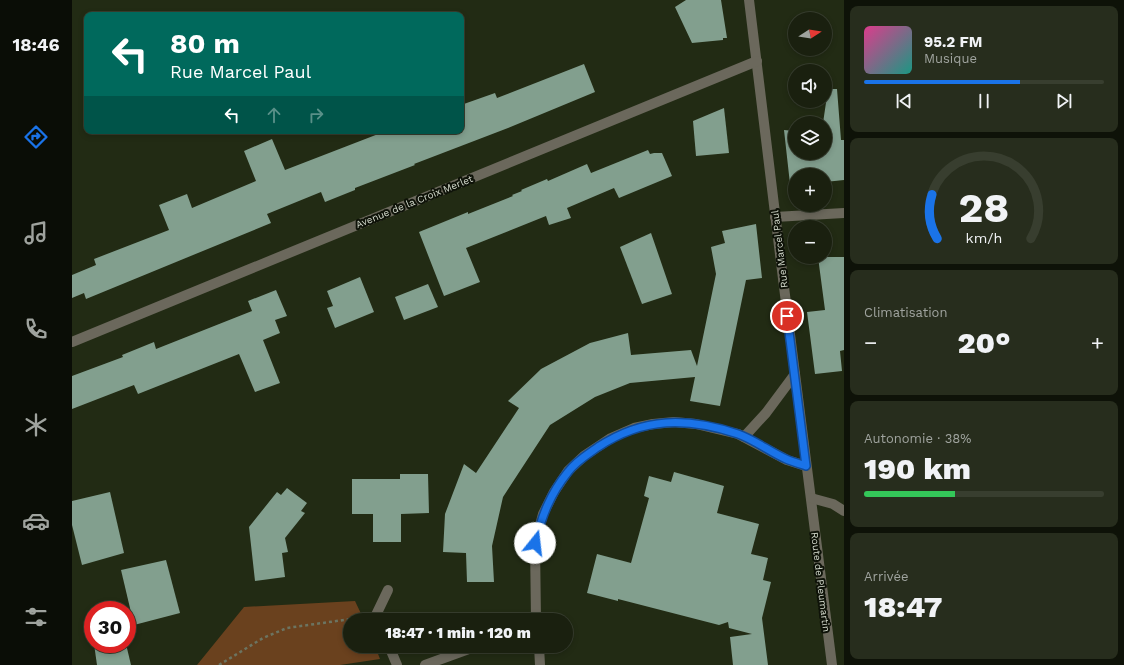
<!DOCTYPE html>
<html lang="fr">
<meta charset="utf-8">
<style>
body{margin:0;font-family:"Work Sans",sans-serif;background:#272d1d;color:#f1f3f6;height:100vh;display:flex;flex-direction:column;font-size:15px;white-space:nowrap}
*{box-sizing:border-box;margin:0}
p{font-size:13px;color:#9fa39e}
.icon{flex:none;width:22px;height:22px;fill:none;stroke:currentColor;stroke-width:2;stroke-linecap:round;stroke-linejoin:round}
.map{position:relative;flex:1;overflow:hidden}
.panel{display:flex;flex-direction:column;gap:6px;padding:6px;background:#0e1208;width:280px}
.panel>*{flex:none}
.banner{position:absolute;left:12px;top:12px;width:380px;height:122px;border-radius:8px;box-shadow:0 2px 6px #0003,0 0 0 1px #383e2f;background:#00695c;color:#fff;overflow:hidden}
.needle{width:26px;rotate:78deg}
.fabs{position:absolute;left:716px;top:12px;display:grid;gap:8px}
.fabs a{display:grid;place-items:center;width:44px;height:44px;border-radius:50%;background:#1a200f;box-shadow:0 2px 6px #0003,0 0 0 1px #383e2f;font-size:20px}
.speed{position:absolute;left:12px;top:601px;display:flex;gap:8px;font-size:20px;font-weight:700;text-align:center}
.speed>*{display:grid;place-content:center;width:52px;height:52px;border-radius:50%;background:#1a200f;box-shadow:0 2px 6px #0003,0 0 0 1px #383e2f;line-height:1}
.speed .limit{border:6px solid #d22;background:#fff;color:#111}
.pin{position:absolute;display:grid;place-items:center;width:34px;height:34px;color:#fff;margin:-17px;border:2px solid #fff;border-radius:50%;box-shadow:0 1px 4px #0007}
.me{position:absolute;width:44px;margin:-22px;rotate:16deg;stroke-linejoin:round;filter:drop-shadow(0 0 3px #0008)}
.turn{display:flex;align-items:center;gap:14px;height:84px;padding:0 20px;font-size:18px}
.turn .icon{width:52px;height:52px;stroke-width:2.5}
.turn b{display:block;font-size:28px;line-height:34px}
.lanes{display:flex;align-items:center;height:38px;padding:0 20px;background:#0003;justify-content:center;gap:20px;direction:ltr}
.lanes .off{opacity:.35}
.big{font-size:30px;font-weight:800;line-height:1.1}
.panel .widget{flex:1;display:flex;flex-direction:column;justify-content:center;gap:6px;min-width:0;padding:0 14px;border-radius:8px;background:#272d1d}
.panel .dial{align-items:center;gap:0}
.dial svg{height:104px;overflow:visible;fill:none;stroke:#383e2f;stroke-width:7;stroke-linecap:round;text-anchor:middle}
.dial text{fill:#f1f3f6;stroke:none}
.song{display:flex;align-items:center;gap:12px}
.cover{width:48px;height:48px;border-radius:6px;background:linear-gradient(135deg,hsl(330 70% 55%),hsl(170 70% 35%))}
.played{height:4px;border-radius:2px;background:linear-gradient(90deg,#1a73e8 65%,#383e2f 65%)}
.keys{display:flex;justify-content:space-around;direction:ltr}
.heat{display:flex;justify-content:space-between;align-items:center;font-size:22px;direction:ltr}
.charge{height:6px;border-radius:3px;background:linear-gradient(90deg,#34c759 38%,#383e2f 0)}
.trip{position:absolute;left:271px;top:613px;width:230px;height:40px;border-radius:20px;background:#1a200f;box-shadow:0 2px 6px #0003,0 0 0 1px #383e2f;font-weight:800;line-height:40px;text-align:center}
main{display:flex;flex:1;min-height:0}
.dock{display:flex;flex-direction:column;width:72px;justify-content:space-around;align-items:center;background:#0a0d06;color:#9fa39e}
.dock .icon{width:28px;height:28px}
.dock .active{color:#1a73e8}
.dock b{font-size:18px;color:#f1f3f6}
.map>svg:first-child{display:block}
.green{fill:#6a411e}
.building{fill:#829f8e}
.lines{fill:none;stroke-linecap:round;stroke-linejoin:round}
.path{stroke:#6c7461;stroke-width:2.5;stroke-dasharray:3 3;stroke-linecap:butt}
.minor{stroke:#6b685c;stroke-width:10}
.route-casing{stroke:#114b97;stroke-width:10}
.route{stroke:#1a73e8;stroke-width:7}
.labels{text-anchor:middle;stroke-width:4;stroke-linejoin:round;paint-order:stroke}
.street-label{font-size:10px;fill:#d4dacd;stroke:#0e1208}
</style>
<main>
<nav class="dock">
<b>18:46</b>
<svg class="icon active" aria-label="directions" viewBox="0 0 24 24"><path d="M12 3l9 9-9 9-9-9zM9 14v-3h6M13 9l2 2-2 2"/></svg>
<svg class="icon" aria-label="music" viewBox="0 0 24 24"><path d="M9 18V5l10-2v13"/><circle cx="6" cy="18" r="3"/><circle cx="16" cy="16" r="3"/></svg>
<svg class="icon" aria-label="phone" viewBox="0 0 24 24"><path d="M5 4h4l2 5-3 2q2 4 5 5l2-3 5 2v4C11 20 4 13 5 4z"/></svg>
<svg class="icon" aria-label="climate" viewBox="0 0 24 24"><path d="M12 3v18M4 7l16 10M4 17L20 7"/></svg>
<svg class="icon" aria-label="car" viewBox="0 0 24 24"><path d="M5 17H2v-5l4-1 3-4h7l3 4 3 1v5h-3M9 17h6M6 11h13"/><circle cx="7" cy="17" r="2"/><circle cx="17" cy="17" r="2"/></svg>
<svg class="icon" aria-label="filters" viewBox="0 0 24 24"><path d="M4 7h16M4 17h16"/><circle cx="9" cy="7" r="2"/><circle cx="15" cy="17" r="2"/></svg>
</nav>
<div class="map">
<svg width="772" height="665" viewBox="0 0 772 665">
<rect width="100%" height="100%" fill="#222b14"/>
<path class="green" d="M283,601L292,620H278V646H303L308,659L268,665H125L172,607Z"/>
<g class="building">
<path d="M614,0H649L655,38H651V40L620,43L603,7Z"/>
<path d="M512,64L523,92L436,128L342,164L343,165L283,188V190L253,202L249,192L195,214L199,223L14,299L12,293L0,298V275L24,265L22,259L97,230L87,205L115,194L120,208L184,181L172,151L200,139L213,170L314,131H389V105L423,93L425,98Z"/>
<path d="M756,89H765L769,140H772V180L753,182V175H723V184H718L712,130L723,131V153H753V123H751Z"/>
<path d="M652,108L657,153L624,156L621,121Z"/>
<path d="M576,150L578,154L582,153H590L600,176L547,198L542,188L495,208L499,218L477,225L474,216L394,248L408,282L372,296L347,232L396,212V214L441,196L440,195L450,191L449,190L475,179L476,181L515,164L519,173Z"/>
<path d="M684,224L690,278L674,280L648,406L618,401L623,377L558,383L523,397L478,425L431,497L420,546L422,582H395L394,553L371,552L373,514L392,464L404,473L447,408L436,401L469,369L518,343L556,333L559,355L619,350L625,366L644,274L639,247L653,243L650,231Z"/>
<path d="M579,233L600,294L570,304L548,247Z"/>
<path d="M746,257H772V350L768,351L770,371L743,374L735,312L753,310Z"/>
<path d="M288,277L302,312L263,328L255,308L261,306L255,291Z"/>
<path d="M356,284L366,307L332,320L323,297Z"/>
<path d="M204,290L215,316L203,320L208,333L191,340L208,383L183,392L167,354L66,394L62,385L0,409V376L51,357L50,355L82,342L84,349L180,311L176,301Z"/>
<path d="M602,472L652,486L645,513L687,524L679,554L696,558L691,580L699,582L690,618L696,665H661L658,637L680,634L657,628L656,622L647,625L546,599V601L515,593L525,554L559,563L577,498L572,496L577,476L599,482Z"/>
<path d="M328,474H356L357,513L329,514V542H301V514H280V479H328Z"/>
<path d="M215,488L235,503L229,511L233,513L213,538L216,552L210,553L213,577L183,581L177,527L205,492L209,495Z"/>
<path d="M38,492L52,553L10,565L0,525V501Z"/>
<path d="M94,560L108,613L62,625L49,570Z"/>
<path d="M22,644H54L59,665H25Z"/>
</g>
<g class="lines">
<path class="path" d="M147,665L191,638L215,628L286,618"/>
<g class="minor">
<path d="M677,0L712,287L760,665"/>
<path d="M703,217L772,213"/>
<path d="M0,342L685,61"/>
<path d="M672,437L694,413L723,374"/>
<path d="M739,498L761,504L772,511"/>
<path d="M306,620L304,615L316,590"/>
<path d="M464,620L463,543L471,514L482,492L496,471L512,456L539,438L562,428L581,424L602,422L624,424L666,434L715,460L734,466"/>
<path d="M317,646L325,665"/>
<path d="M467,646L468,665"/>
<path d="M353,665L405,646"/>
</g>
</g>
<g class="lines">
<g class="route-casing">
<path id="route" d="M463,543C470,516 478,494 496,472C504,461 516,454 526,447C572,417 615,417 666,434C683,440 698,452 714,459C721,462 728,464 734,466L715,316"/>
</g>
<use href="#route" class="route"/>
</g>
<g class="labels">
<g class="street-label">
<text transform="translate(342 201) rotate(-22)" y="4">Avenue de la Croix Merlet</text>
<text transform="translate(707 249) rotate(-97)" y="4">Rue Marcel Paul</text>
<text transform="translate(749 582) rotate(83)" y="4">Route de Pleumartin</text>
</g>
</g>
</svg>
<div class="fabs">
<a><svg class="needle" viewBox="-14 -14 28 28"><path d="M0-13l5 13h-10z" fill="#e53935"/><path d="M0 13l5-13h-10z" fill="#9fa39e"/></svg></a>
<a><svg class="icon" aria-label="sound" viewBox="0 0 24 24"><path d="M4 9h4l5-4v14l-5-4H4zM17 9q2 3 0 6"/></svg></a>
<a><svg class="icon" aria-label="layers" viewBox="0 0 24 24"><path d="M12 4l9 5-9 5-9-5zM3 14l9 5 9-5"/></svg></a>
<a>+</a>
<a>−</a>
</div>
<div class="speed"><div class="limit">30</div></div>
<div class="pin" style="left:715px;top:316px;background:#d93025"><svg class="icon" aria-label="arrive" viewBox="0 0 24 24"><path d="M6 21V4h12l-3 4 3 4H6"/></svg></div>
<svg class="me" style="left:463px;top:543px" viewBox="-20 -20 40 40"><circle r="19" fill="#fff"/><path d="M0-13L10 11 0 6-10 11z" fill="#1a73e8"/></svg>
<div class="trip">18:47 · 1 min · 120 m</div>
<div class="banner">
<div class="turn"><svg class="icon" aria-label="left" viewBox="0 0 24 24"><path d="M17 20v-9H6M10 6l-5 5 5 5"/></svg><div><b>80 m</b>Rue Marcel Paul</div></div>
<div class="lanes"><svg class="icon" aria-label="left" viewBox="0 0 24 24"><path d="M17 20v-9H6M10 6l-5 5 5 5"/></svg><svg class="icon off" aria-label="ahead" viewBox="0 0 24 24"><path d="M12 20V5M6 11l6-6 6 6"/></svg><svg class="icon off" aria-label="right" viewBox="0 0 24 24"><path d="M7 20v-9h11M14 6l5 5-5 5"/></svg></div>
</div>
</div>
<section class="panel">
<div class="widget">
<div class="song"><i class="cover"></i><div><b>95.2 FM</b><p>Musique</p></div></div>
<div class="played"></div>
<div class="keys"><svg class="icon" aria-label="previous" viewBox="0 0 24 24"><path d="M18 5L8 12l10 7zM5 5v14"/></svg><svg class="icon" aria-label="pause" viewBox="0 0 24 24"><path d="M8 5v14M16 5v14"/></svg><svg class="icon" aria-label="next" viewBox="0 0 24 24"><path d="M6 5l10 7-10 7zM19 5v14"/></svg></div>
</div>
<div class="widget dial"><svg viewBox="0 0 100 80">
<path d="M14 69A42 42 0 1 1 86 69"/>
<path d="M14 69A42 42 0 0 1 10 35" stroke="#1a73e8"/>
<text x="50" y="56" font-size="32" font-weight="700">28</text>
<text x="50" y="72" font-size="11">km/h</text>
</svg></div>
<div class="widget"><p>Climatisation</p>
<div class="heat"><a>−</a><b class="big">20°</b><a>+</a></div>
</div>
<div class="widget"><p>Autonomie · 38%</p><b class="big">190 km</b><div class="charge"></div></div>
<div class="widget"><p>Arrivée</p><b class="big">18:47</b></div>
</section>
</main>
